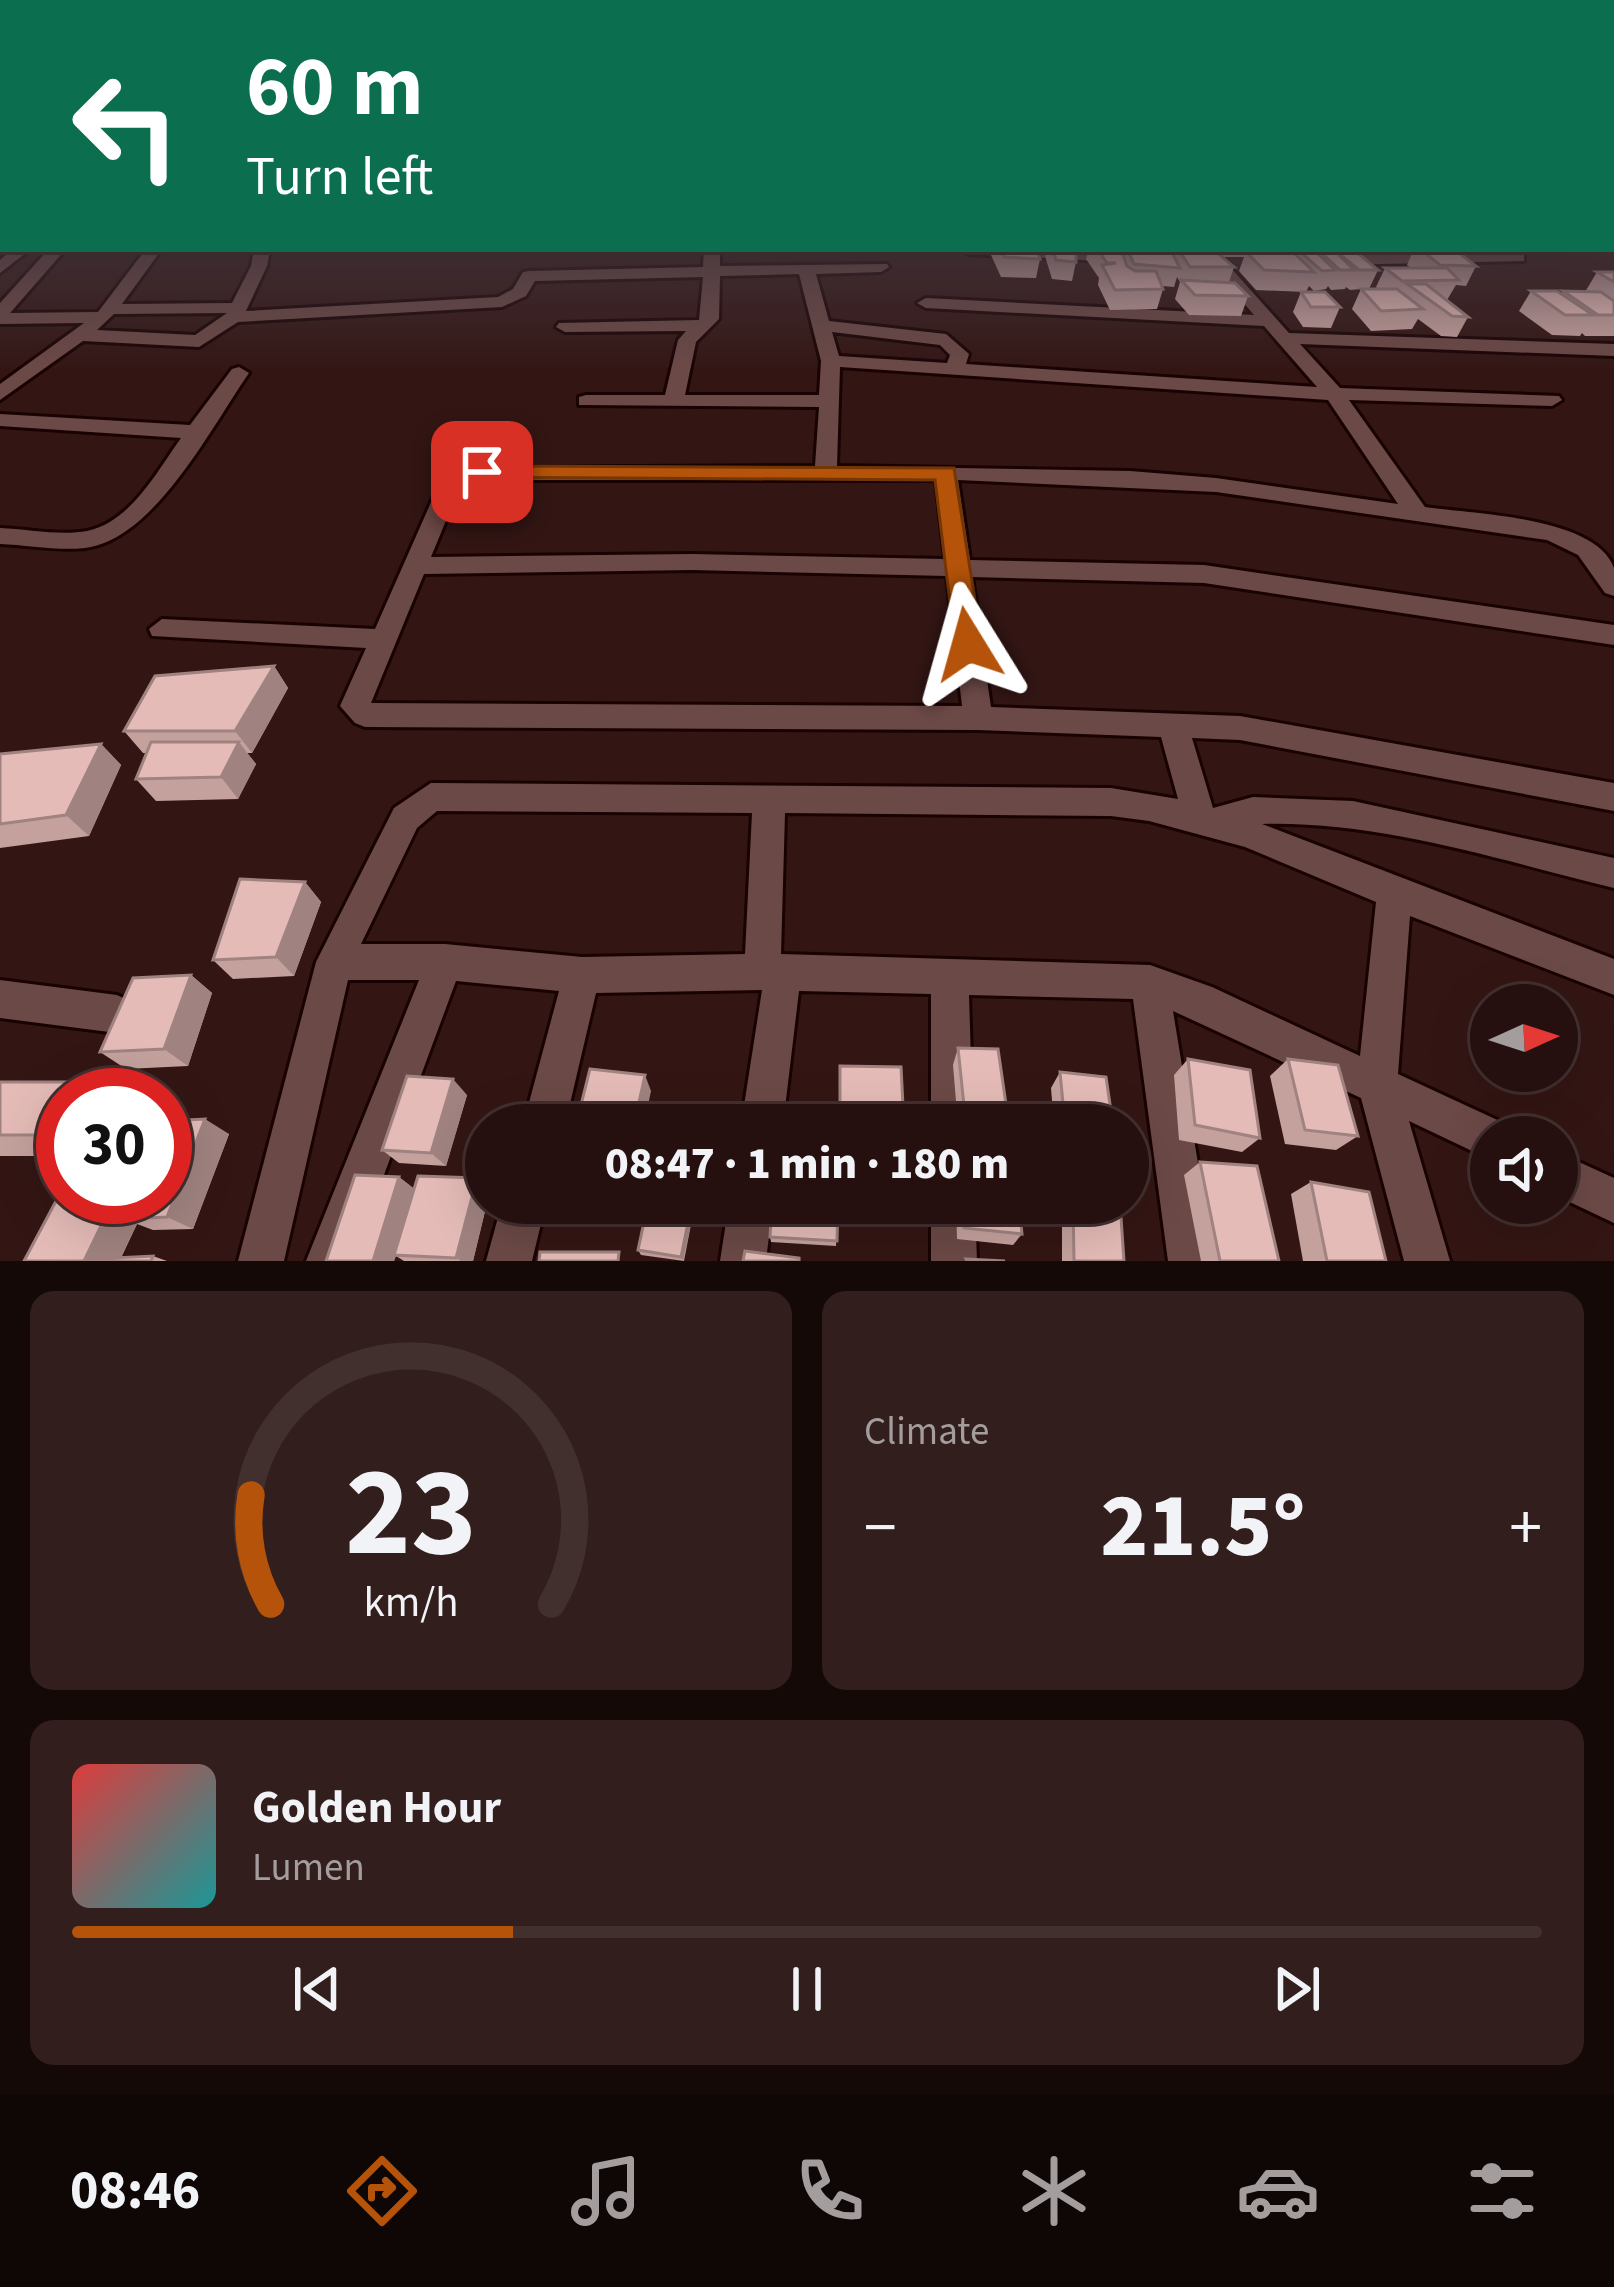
<!DOCTYPE html>
<meta charset="utf-8">
<style>
body{margin:0;font-family:"Source Sans 3",sans-serif;background:#321e1d;color:#f1f3f6;height:100vh;display:flex;flex-direction:column;font-size:45px;white-space:nowrap}
*{box-sizing:border-box;margin:0}
p{font-size:39px;color:#a49d9e}
.icon{flex:none;width:66px;height:66px;fill:none;stroke:currentColor;stroke-width:2;stroke-linecap:round;stroke-linejoin:round}
.map{position:relative;height:1261px;overflow:hidden}
.details{display:flex;flex-direction:column;gap:30px;padding:30px;background:#150908;flex:1}
.details>*{flex:none}
.top-card{position:absolute;left:0px;top:0px;width:1614px;height:252px;box-shadow:0 12px 48px #0002,0 0 0 3px #42302f;background:#0b6e4f;color:#fff;overflow:hidden}
.needle{width:78px;rotate:87deg}
.fabs{position:absolute;left:1470px;top:984px;display:grid;gap:24px}
.fabs a{display:grid;place-items:center;width:108px;height:108px;border-radius:50%;background:#26100f;box-shadow:0 12px 48px #0002,0 0 0 3px #42302f;font-size:60px}
.speed{position:absolute;left:36px;top:1068px;display:flex;gap:24px;font-size:60px;font-weight:700;text-align:center}
.speed>*{display:grid;place-content:center;width:156px;height:156px;border-radius:50%;background:#26100f;box-shadow:0 12px 48px #0002,0 0 0 3px #42302f;line-height:1}
.speed .limit{border:18px solid #d22;background:#fff;color:#111}
.pin{position:absolute;display:grid;place-items:center;width:102px;height:102px;color:#fff;margin:-51px;border-radius:24px;box-shadow:0 6px 18px #0006}
.me{position:absolute;width:132px;margin:-66px;rotate:352deg;stroke-linejoin:round;filter:drop-shadow(0 0 9px #0008)}
.turn{display:flex;align-items:center;gap:42px;height:252px;padding:0 48px;font-size:54px}
.turn .icon{width:156px;height:156px;stroke-width:2.5}
.turn b{display:block;font-size:84px;line-height:102px}
.big{font-size:90px;font-weight:800;line-height:1.1}
.details .tile{flex:1;display:flex;flex-direction:column;justify-content:center;gap:18px;min-width:0;padding:0 42px;border-radius:24px;background:#321e1d}
.details .dial{align-items:center;gap:0}
.dial svg{height:312px;overflow:visible;fill:none;stroke:#42302f;stroke-width:7;stroke-linecap:round;text-anchor:middle}
.dial text{fill:#f1f3f6;stroke:none}
.song{display:flex;align-items:center;gap:36px}
.cover{width:144px;height:144px;border-radius:18px;background:linear-gradient(135deg,hsl(0 70% 55%),hsl(180 70% 35%))}
.played{height:12px;border-radius:6px;background:linear-gradient(90deg,#b45309 30%,#42302f 30%)}
.keys{display:flex;justify-content:space-around;direction:ltr}
.heat{display:flex;justify-content:space-between;align-items:center;font-size:66px;direction:ltr}
.details .tiles{flex:1;display:grid;gap:30px;grid-template-columns:1fr 1fr}
.tile:last-child{grid-column:span 2}
.trip{position:absolute;left:465px;top:1104px;width:684px;height:120px;border-radius:60px;background:#26100f;box-shadow:0 12px 48px #0002,0 0 0 3px #42302f;font-weight:800;line-height:120px;text-align:center}
.tab-bar{display:flex;height:192px;justify-content:space-around;align-items:center;background:#0f0606;color:#a49d9e}
.tab-bar .icon{width:84px;height:84px}
.tab-bar .on{color:#b45309}
.tab-bar b{font-size:54px;color:#f1f3f6}
.map>svg:first-child{display:block}
.lines{fill:none;stroke-linecap:round;stroke-linejoin:round}
.street-casing{stroke:#190202;stroke-width:6}
.street{fill:#6b4946;fill-rule:evenodd}
.wall{fill:#c4a19d}
.shaded-wall{fill:#a08380}
.building{fill:#e4bbb7;stroke:#a08380;stroke-width:3}
.route{fill:#b45309;stroke:#753606;stroke-width:3}
</style>
<div class="map">
<svg width="1614" height="1261" viewBox="0 0 1614 1261">
<rect width="100%" height="100%" fill="#331614"/>
<g class="lines">
<g class="street-casing">
<g id="street">
<path d="M0,194H3L0,201Z"/>
<rect x="1611" y="194" width="3" height="7"/>
<path d="M13,249H31L0,273V260Z"/>
<path d="M49,249H66L10,313L98,312L146,249H162L122,304L232,303L251,266L254,249H270L267,266L246,311L498,297L513,289L523,272L529,271L703,267L704,249H720V266L887,264L889,267L881,272L816,274L829,321L946,334L969,354L966,364L1317,387L1264,326L926,308L917,303L926,298L1254,315L1197,249H1214L1289,333L1614,344V356L1300,344L1340,388L1559,396L1562,400L1552,406L1349,400L1425,507C1471,514 1596,516 1614,568C1614,575 1614,588 1614,596L1605,593L1578,555L1547,540L1216,492L958,480L970,560L1204,565L1614,625V645L1204,583L972,577L991,707L1240,716L1614,783V811L1240,740L1192,738L1213,808L1253,797L1353,801L1614,858V888C1499,860 1381,821 1262,824L1614,959V995L1410,916L1398,1074L1506,1124L1511,1137H1491V1160L1409,1121L1450,1261H1404L1361,1098L1173,1011L1214,1261H1168L1133,999L969,995L973,1125H931V994L799,991L783,1125H741L762,990L596,993L565,1125H523L559,991L456,981L352,1261H306L419,980H348L284,1261H238L316,962L394,808L431,783L1111,788L1178,799L1161,737L978,730L365,727L355,723L340,706L366,648L152,636L149,629L162,619L375,629L436,491L462,468L815,466L819,407L579,405V397L586,395H665L678,340L686,331L565,332L556,327L559,323L699,320L703,277L535,281L526,296L502,307L238,322L199,347L83,341L0,400V384L84,323L0,324V303ZM799,274L821,361L819,395H685L696,342L719,319L720,276ZM227,313L195,335L97,330L114,314ZM832,332L940,345L950,355L947,363L839,356ZM840,367L1328,400L1398,504L1216,478L1130,471L837,466ZM475,480H936L945,559L692,554L431,557L457,494ZM692,570L947,576L962,706L371,703L424,574ZM437,811L752,813L745,954L582,957L445,944H361L417,828ZM785,813L1111,816L1149,821L1245,847L1376,902L1360,1056L1212,987L1150,965L781,954Z"/>
<path d="M960,249L1120,252L1128,257L1120,262L968,254Z"/>
<path d="M1518,253L1524,255V261L1332,265L1324,260L1332,255Z"/>
<path d="M239,367L249,373C212,426 154,540 85,548C58,551 27,545 0,544V528C27,529 61,536 87,531C131,522 157,471 181,438L0,426V414L190,425L232,369Z"/>
<path d="M0,980L117,995L130,1001L136,1014L130,1027L117,1033L0,1018Z"/>
<path d="M1557,1152L1614,1178V1223L1557,1196Z"/>
<path d="M502,1203H546L532,1261H486Z"/>
<path d="M729,1203H773L766,1261H720Z"/>
<path d="M931,1203H975L977,1261H931Z"/>
</g>
</g>
<use href="#street" class="street"/>
</g>
<g class="wall">
<path d="M992,249H1036L1040,259L1036,278L1001,277L991,255Z"/>
<path d="M1047,249H1076V262L1072,281L1052,279L1045,256Z"/>
<path d="M1089,249H1121L1122,253L1124,249H1170L1173,254L1174,249H1213L1234,267L1229,282L1248,296L1241,316L1189,315L1175,299L1180,282L1177,277L1174,287L1162,286L1163,289L1157,309L1110,310L1098,285L1099,278L1086,259Z"/>
<path d="M1217,249H1357L1356,251L1378,270L1369,289H1378L1376,287L1385,268H1411L1407,265L1414,249H1454L1476,266L1466,286L1456,285L1447,300L1468,317L1457,337L1441,336L1418,319L1412,329L1371,331L1352,309L1361,289L1350,290L1346,287L1345,289L1331,290L1328,286L1326,289L1314,291L1309,286L1306,292L1256,290L1239,271L1244,257H1224Z"/>
<path d="M1519,249H1578L1575,254L1523,253Z"/>
<path d="M1597,272H1614V336H1585L1582,333L1580,336L1552,335L1519,311L1531,291L1562,294L1563,291L1585,292Z"/>
<path d="M1301,292L1340,307L1331,328L1303,327L1293,312Z"/>
<path d="M274,666L288,688L252,753H247L256,764L238,799L156,801L136,779L146,753H143L124,731Z"/>
<path d="M101,744L121,765L89,836L0,848V754Z"/>
<path d="M305,882L321,902L294,976L233,979L213,960Z"/>
<path d="M191,975L212,993L188,1066L126,1069L100,1052Z"/>
<path d="M958,1048L1009,1125H958L953,1065Z"/>
<path d="M1188,1059L1260,1138L1242,1152L1179,1140L1174,1075Z"/>
<path d="M1288,1059L1358,1136L1336,1150L1285,1144L1270,1076Z"/>
<path d="M1060,1072L1113,1125H1054L1051,1088Z"/>
<path d="M0,1082H137L158,1095H63V1156H0Z"/>
<path d="M467,1095L446,1166L399,1163L382,1150Z"/>
<path d="M165,1099L174,1105L167,1121L229,1134L193,1229L153,1230L137,1224L121,1258L153,1256L167,1261H24L165,1197Z"/>
<path d="M1200,1162L1279,1261H1201L1184,1175Z"/>
<path d="M399,1177L414,1189L487,1203L473,1261H404L396,1256L394,1261Z"/>
<path d="M1311,1182L1386,1261H1303L1291,1194Z"/>
<path d="M838,1203L836,1246L771,1242L770,1237Z"/>
<path d="M956,1203H1019L1022,1234L1013,1245L957,1239Z"/>
<path d="M1062,1203H1120L1124,1261H1062Z"/>
<path d="M691,1208L693,1214L684,1261L641,1255L638,1250Z"/>
</g>
<g class="shaded-wall">
<path d="M274,666L288,688L252,753L235,731Z"/>
<path d="M239,742L256,764L238,799L221,777Z"/>
<path d="M101,744L121,765L89,836L66,815Z"/>
<path d="M305,882L321,902L294,976L276,957Z"/>
<path d="M191,975L212,993L188,1066L164,1049Z"/>
<path d="M645,1075L651,1091L644,1125H634Z"/>
<path d="M453,1079L467,1095L446,1166L431,1153Z"/>
<path d="M137,1082L158,1095H130Z"/>
<path d="M165,1099L174,1105L165,1125Z"/>
<path d="M205,1119L229,1134L193,1229L167,1217Z"/>
<path d="M399,1177L416,1190L394,1261H373Z"/>
<path d="M477,1178L486,1187L487,1203L473,1261H461L456,1258Z"/>
<path d="M115,1197H149L125,1219L137,1224L119,1261H84Z"/>
<path d="M691,1208L693,1214L683,1261L681,1257Z"/>
</g>
<g class="building">
<path d="M1000,249H1036L1040,259L1004,257Z"/>
<path d="M1053,249H1076V262L1056,260Z"/>
<path d="M1097,249H1121L1127,266L1135,271H1156L1163,289L1115,290L1102,265L1116,263H1107Z"/>
<path d="M1127,249H1170L1180,268L1134,264Z"/>
<path d="M1178,249H1213L1234,267H1190Z"/>
<path d="M1297,249H1313L1335,270L1322,271Z"/>
<path d="M1317,249H1333L1354,270H1340Z"/>
<path d="M1333,249H1353L1378,270H1359Z"/>
<path d="M1420,249H1454L1476,266L1440,265Z"/>
<path d="M1246,252H1293L1314,272L1264,270Z"/>
<path d="M1385,268H1447L1459,280L1402,281Z"/>
<path d="M1597,272H1614V282Z"/>
<path d="M1181,280L1235,283L1248,296L1195,295Z"/>
<path d="M1407,284H1426L1468,317L1452,316Z"/>
<path d="M1361,289H1397L1423,309L1381,311Z"/>
<path d="M1531,291H1557L1593,315H1565Z"/>
<path d="M1563,291L1601,292L1614,301V315H1598Z"/>
<path d="M1301,292H1325L1340,307H1311Z"/>
<path d="M274,666L235,731H124L155,676Z"/>
<path d="M151,742H239L221,777L136,779Z"/>
<path d="M101,744L66,815L0,824V754Z"/>
<path d="M240,879L305,882L276,957L213,960Z"/>
<path d="M191,975L164,1049L100,1052L133,978Z"/>
<path d="M958,1048L998,1049L1009,1125H966Z"/>
<path d="M1188,1059L1250,1070L1260,1138L1195,1125Z"/>
<path d="M1288,1059L1338,1065L1358,1136L1305,1130Z"/>
<path d="M840,1066L901,1067L904,1125H840Z"/>
<path d="M590,1069L645,1075L634,1125H576Z"/>
<path d="M1060,1072L1106,1077L1113,1125H1065Z"/>
<path d="M407,1076L453,1079L431,1153L382,1150Z"/>
<path d="M0,1082H137L130,1095H63V1135H0Z"/>
<path d="M205,1119L167,1217L125,1219L134,1197H165L166,1121Z"/>
<path d="M1200,1162L1257,1166L1279,1261H1220Z"/>
<path d="M355,1175L399,1177L373,1261H326Z"/>
<path d="M418,1176L477,1178L456,1258L394,1255Z"/>
<path d="M1311,1182L1369,1192L1386,1261H1327Z"/>
<path d="M63,1188V1197H115L84,1261H24Z"/>
<path d="M648,1203L691,1208L681,1257L638,1250Z"/>
<path d="M772,1203H838L837,1241L770,1237Z"/>
<path d="M963,1203H1019L1022,1234L964,1228Z"/>
<path d="M1073,1203H1120L1124,1261H1074Z"/>
<path d="M745,1251L799,1258V1261H743Z"/>
<path d="M540,1252H619L618,1261H539Z"/>
<path d="M153,1256L151,1261H93L94,1259Z"/>
<path d="M966,1259L1005,1261H967Z"/>
</g>
<linearGradient id="sky" x2="0" y2="1"><stop stop-color="#1c0c0b"/><stop offset="0.52" stop-color="#4a3c45"/><stop offset="1" stop-color="#4a3c45" stop-opacity="0"/></linearGradient>
<rect width="1614" height="371" fill="url(#sky)"/>
<path class="route" d="M482,466L954,468L982,644L968,654L955,644L935,480L474,477L471,472Z"/>
</svg>
<div class="fabs">
<a><svg class="needle" viewBox="-14 -14 28 28"><path d="M0-13l5 13h-10z" fill="#e53935"/><path d="M0 13l5-13h-10z" fill="#a49d9e"/></svg></a>
<a><svg class="icon" aria-label="sound" viewBox="0 0 24 24"><path d="M4 9h4l5-4v14l-5-4H4zM17 9q2 3 0 6"/></svg></a>
</div>
<div class="speed"><div class="limit">30</div></div>
<div class="pin" style="left:482px;top:472px;background:#d93025"><svg class="icon" aria-label="arrive" viewBox="0 0 24 24"><path d="M6 21V4h12l-3 4 3 4H6"/></svg></div>
<svg class="me" style="left:968px;top:644px" viewBox="-20 -20 40 40"><path d="M0-17L14 15 0 8-14 15z" fill="#b45309" stroke="#fff" stroke-width="4"/></svg>
<div class="trip">08:47 · 1 min · 180 m</div>
<div class="top-card">
<div class="turn"><svg class="icon" aria-label="left" viewBox="0 0 24 24"><path d="M17 20v-9H6M10 6l-5 5 5 5"/></svg><div><b>60 m</b>Turn left</div></div>
</div>
</div>
<section class="details">
<div class="tiles">
<div class="tile dial"><svg viewBox="0 0 100 80">
<path d="M14 69A42 42 0 1 1 86 69"/>
<path d="M14 69A42 42 0 0 1 9 41" stroke="#b45309"/>
<text x="50" y="56" font-size="32" font-weight="700">23</text>
<text x="50" y="72" font-size="11">km/h</text>
</svg></div>
<div class="tile"><p>Climate</p>
<div class="heat"><a>−</a><b class="big">21.5°</b><a>+</a></div>
</div>
<div class="tile">
<div class="song"><i class="cover"></i><div><b>Golden Hour</b><p>Lumen</p></div></div>
<div class="played"></div>
<div class="keys"><svg class="icon" aria-label="previous" viewBox="0 0 24 24"><path d="M18 5L8 12l10 7zM5 5v14"/></svg><svg class="icon" aria-label="pause" viewBox="0 0 24 24"><path d="M8 5v14M16 5v14"/></svg><svg class="icon" aria-label="next" viewBox="0 0 24 24"><path d="M6 5l10 7-10 7zM19 5v14"/></svg></div>
</div>
</div>
</section>
<nav class="tab-bar">
<b>08:46</b>
<svg class="icon on" aria-label="directions" viewBox="0 0 24 24"><path d="M12 3l9 9-9 9-9-9zM9 14v-3h6M13 9l2 2-2 2"/></svg>
<svg class="icon" aria-label="music" viewBox="0 0 24 24"><path d="M9 18V5l10-2v13"/><circle cx="6" cy="18" r="3"/><circle cx="16" cy="16" r="3"/></svg>
<svg class="icon" aria-label="phone" viewBox="0 0 24 24"><path d="M5 4h4l2 5-3 2q2 4 5 5l2-3 5 2v4C11 20 4 13 5 4z"/></svg>
<svg class="icon" aria-label="climate" viewBox="0 0 24 24"><path d="M12 3v18M4 7l16 10M4 17L20 7"/></svg>
<svg class="icon" aria-label="car" viewBox="0 0 24 24"><path d="M5 17H2v-5l4-1 3-4h7l3 4 3 1v5h-3M9 17h6M6 11h13"/><circle cx="7" cy="17" r="2"/><circle cx="17" cy="17" r="2"/></svg>
<svg class="icon" aria-label="filters" viewBox="0 0 24 24"><path d="M4 7h16M4 17h16"/><circle cx="9" cy="7" r="2"/><circle cx="15" cy="17" r="2"/></svg>
</nav>
